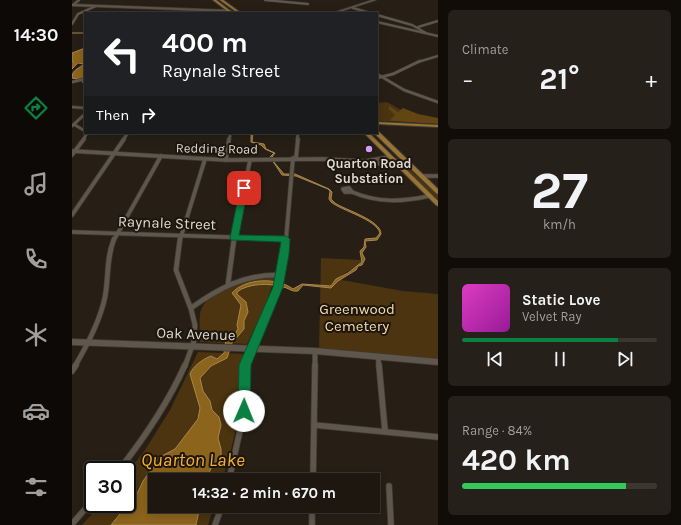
<!DOCTYPE html>
<meta charset="utf-8">
<style>
body{margin:0;font-family:Karla,sans-serif;background:#252019;color:#f1f3f6;height:100vh;display:flex;flex-direction:column;font-size:15px;white-space:nowrap}
*{box-sizing:border-box;margin:0}
p{font-size:13px;color:#a09f9f}
.icon{flex:none;width:22px;height:22px;fill:none;stroke:currentColor;stroke-width:2;stroke-linecap:round;stroke-linejoin:round}
.map{position:relative;flex:1;overflow:hidden}
.panel{display:flex;flex-direction:column;gap:10px;padding:10px;background:#100d09;width:243px}
.panel>*{flex:none}
.hud{position:absolute;left:12px;top:12px;width:294px;height:122px;border-radius:0px;box-shadow:0 2px 10px #0003,0 0 0 1px #3b3630;background:#202124;color:#fff;overflow:hidden}
.speed{position:absolute;left:12px;top:461px;display:flex;gap:8px;font-size:20px;font-weight:700;text-align:center}
.speed>*{display:grid;place-content:center;width:52px;height:52px;border-radius:50%;background:#1d1710;box-shadow:0 2px 10px #0003,0 0 0 1px #3b3630;line-height:1}
.speed .limit{border:2px solid #111;border-radius:6px;background:#fff;color:#111}
.pin{position:absolute;display:grid;place-items:center;width:34px;height:34px;color:#fff;margin:-17px;border-radius:8px;box-shadow:0 2px 6px #0006}
.me{position:absolute;width:44px;margin:-22px;rotate:1deg;stroke-linejoin:round;filter:drop-shadow(0 0 3px #0008)}
.turn{display:flex;align-items:center;gap:14px;height:84px;padding:0 12px;font-size:18px}
.turn .icon{width:52px;height:52px;stroke-width:2.5}
.turn b{display:block;font-size:28px;line-height:34px}
.then{display:flex;align-items:center;height:38px;padding:0 12px;background:#0003;gap:8px;font-size:15px}
.big{font-size:30px;font-weight:700;line-height:1.1}
.panel .card{flex:1;display:flex;flex-direction:column;justify-content:center;gap:6px;min-width:0;padding:0 14px;border-radius:6px;background:#252019}
.panel .dial{align-items:center;gap:0}
.dial b{font-size:52px;line-height:1}
.song{display:flex;align-items:center;gap:12px}
.cover{width:48px;height:48px;border-radius:6px;background:linear-gradient(135deg,hsl(310 70% 55%),hsl(300 70% 35%))}
.played{height:4px;border-radius:2px;background:linear-gradient(90deg,#0b8043 80%,#3b3630 80%)}
.keys{display:flex;justify-content:space-around;direction:ltr}
.heat{display:flex;justify-content:space-between;align-items:center;font-size:22px;direction:ltr}
.charge{height:6px;border-radius:3px;background:linear-gradient(90deg,#34c759 84%,#3b3630 0)}
.trip{position:absolute;left:76px;top:473px;width:232px;height:40px;border-radius:0px;background:#1d1710;box-shadow:0 2px 10px #0003,0 0 0 1px #3b3630;font-weight:700;line-height:40px;text-align:center}
main{display:flex;flex:1;min-height:0}
.menu{display:flex;flex-direction:column;width:72px;justify-content:space-around;align-items:center;background:#0c0906;color:#a09f9f}
.menu .icon{width:28px;height:28px}
.menu .active{color:#0b8043}
.menu b{font-size:18px;color:#f1f3f6}
.map>svg:first-child{display:block}
.green{fill:#4b340f}
.forest{fill:#624513}
.water{fill:#8d641c;stroke:#a58753}
.lines{fill:none;stroke-linecap:round;stroke-linejoin:round}
.stream{stroke:#a58753;stroke-width:1}
.river{fill:#8d641c;fill-rule:evenodd}
.street-far4-casing{stroke:#413b34;stroke-width:3}
.street-far3-casing{stroke:#413b34;stroke-width:3.5}
.street-far2-casing{stroke:#413b34;stroke-width:5}
.street-far1-casing{stroke:#413b34;stroke-width:6}
.street-casing{stroke:#413b34;stroke-width:7}
.secondary-casing{stroke:#413b34;stroke-width:1.5}
.primary-casing{stroke:#413b34;stroke-width:2}
.street-far4{stroke:#5f574b;stroke-width:2}
.street-far3{stroke:#5f574b;stroke-width:2.5}
.street-far2{stroke:#5f574b;stroke-width:3.5}
.street-far1{stroke:#5f574b;stroke-width:4.5}
.street{stroke:#5f574b;stroke-width:5.5}
.secondary{fill:#5f574b;fill-rule:evenodd}
.primary{fill:#977334;fill-rule:evenodd}
.route{fill:#0b8043;stroke:#07532c}
.poi-dot{fill:#d69bfa;stroke:#1d160c;stroke-width:1.5}
.labels{text-anchor:middle;stroke-width:4;stroke-linejoin:round;paint-order:stroke}
.far-street-label{font-size:13px;fill:#ded9d3;stroke:#1d160c}
.far-poi-label{font-size:13px;font-weight:bold;fill:#ded9d3;stroke:#1d160c}
.street-label{font-size:15px;fill:#ded9d3;stroke:#1d160c}
.park-label{font-size:15px;fill:#f7dab2;stroke:#1d160c}
.near-water-label{font-size:19px;font-style:italic;fill:#f8b031;stroke:#1d160c}
</style>
<main>
<nav class="menu">
<b>14:30</b>
<svg class="icon active" aria-label="directions" viewBox="0 0 24 24"><path d="M12 3l9 9-9 9-9-9zM9 14v-3h6M13 9l2 2-2 2"/></svg>
<svg class="icon" aria-label="music" viewBox="0 0 24 24"><path d="M9 18V5l10-2v13"/><circle cx="6" cy="18" r="3"/><circle cx="16" cy="16" r="3"/></svg>
<svg class="icon" aria-label="phone" viewBox="0 0 24 24"><path d="M5 4h4l2 5-3 2q2 4 5 5l2-3 5 2v4C11 20 4 13 5 4z"/></svg>
<svg class="icon" aria-label="climate" viewBox="0 0 24 24"><path d="M12 3v18M4 7l16 10M4 17L20 7"/></svg>
<svg class="icon" aria-label="car" viewBox="0 0 24 24"><path d="M5 17H2v-5l4-1 3-4h7l3 4 3 1v5h-3M9 17h6M6 11h13"/><circle cx="7" cy="17" r="2"/><circle cx="17" cy="17" r="2"/></svg>
<svg class="icon" aria-label="filters" viewBox="0 0 24 24"><path d="M4 7h16M4 17h16"/><circle cx="9" cy="7" r="2"/><circle cx="15" cy="17" r="2"/></svg>
</nav>
<div class="map">
<svg width="366" height="525" viewBox="0 0 366 525">
<rect width="100%" height="100%" fill="#271f15"/>
<g class="green">
<path d="M315,102L329,110L326,112L317,109L324,115L319,119V121H305V103Z"/>
<path d="M324,157L366,195V201L322,158Z"/>
<path d="M249,258L290,260L291,262L264,279L331,291L366,294V359L247,350Z"/>
<path d="M203,277L192,309L175,344L128,342C128,333 127,322 128,314C133,287 181,279 203,277Z"/>
<path d="M126,352L172,354C165,373 169,394 166,414C163,437 157,458 150,480H83V506H142L136,525H10L29,504H55V473L73,450L98,410Z"/>
</g>
<path class="forest" d="M317,106L326,112L331,108L346,114L366,118V124L319,121V119L323,115L317,109Z"/>
<g class="water">
<path d="M13,48V78L10,80L13,85L9,80L0,78C0,69 7,69 12,64L6,63L0,69V64L4,63L0,62V53Z"/>
<path d="M179,133H181L180,142L192,144L194,149L203,153L200,157L201,161L212,174H223L257,189L260,192L259,199L263,203C273,210 309,220 309,234L305,240L293,241L294,247L290,253L293,259L290,265L286,266L284,270L266,281L259,288L231,285L226,291C219,292 217,288 211,287C198,283 176,283 165,292V294L174,302L176,312L172,321V329L160,343L155,358L139,366L128,378L131,391L138,401L140,410L147,417L149,425L146,438L149,449V456L146,463L140,466L134,480H83V506H128L124,525H39L66,492L71,481L80,469L86,458L103,449L126,419L128,408L118,374C121,366 131,359 139,356L145,359L152,353L154,339L163,334L166,329L165,325L169,305L160,293C173,278 205,277 221,289L230,284L259,286L264,279L276,273L290,262L288,251L292,247L293,239L304,238L308,233C304,219 270,211 259,202L257,199L258,191L256,189L224,176L210,175L198,157L202,153L193,149L189,145L179,142Z"/>
</g>
<g class="lines">
<path class="stream" d="M0,33H13"/>
<path class="river" d="M12,56H13V59L0,67V64Z"/>
<g class="street-far4-casing">
<g id="street-far4">
<path d="M193,0L236,4"/>
<path d="M1,5L7,0"/>
<path d="M281,8L298,13"/>
<path d="M269,11L273,13"/>
<path d="M305,15L340,25L354,33"/>
<path d="M305,22L366,36"/>
<path d="M0,24L6,14L24,6"/>
<path d="M346,27L366,21"/>
<path d="M346,62L366,56"/>
</g>
</g>
<g class="street-far3-casing">
<g id="street-far3">
<path d="M305,74L332,90L366,102"/>
<path d="M305,78L321,74L348,61"/>
<path d="M0,82L13,79"/>
<path d="M3,125L13,131"/>
<path d="M0,126L13,114"/>
<path d="M103,133H119"/>
<path d="M11,140L15,133"/>
<path d="M51,140L56,133"/>
<path d="M157,140L158,136"/>
<path d="M225,140L226,133"/>
</g>
</g>
<g class="street-far2-casing">
<g id="street-far2">
<path d="M0,151L154,160L250,159L290,161L329,167"/>
<path d="M0,155L12,139"/>
<path d="M224,158L226,139"/>
<path d="M154,160L157,139"/>
<path d="M294,161L318,157"/>
<path d="M349,176H366"/>
<path d="M277,188L280,192H273L271,189Z"/>
<path d="M280,192C306,203 330,202 357,196"/>
<path d="M0,215L52,139"/>
<path d="M0,232L214,239"/>
<path d="M42,240L89,156"/>
<path d="M108,240L133,159"/>
<path d="M162,240L178,160"/>
<path d="M214,240L221,158"/>
</g>
</g>
<g class="street-far1-casing">
<g id="street-far1">
<path d="M108,239L104,270L119,309L123,325L122,341L113,366"/>
<path d="M199,239H214"/>
<path d="M156,284L162,239"/>
<path d="M119,308C147,288 173,274 209,275"/>
<path d="M306,356L307,366"/>
<path d="M3,366C16,344 28,321 33,297C37,276 34,259 42,239"/>
<path d="M173,366L202,299L213,254L214,239"/>
<path d="M243,366V351"/>
</g>
</g>
<g class="street-casing">
<g id="street">
<path d="M307,365L313,431"/>
<path d="M0,371L4,365"/>
<path d="M242,425L366,437"/>
<path d="M47,470C73,437 96,403 113,365"/>
<path d="M157,480L171,417L173,365"/>
<path d="M241,480L243,365"/>
<path d="M317,486L319,525"/>
<path d="M240,506V525"/>
<path d="M0,524L21,500"/>
<path d="M143,525L150,506"/>
</g>
</g>
<g class="secondary-casing">
<g id="secondary">
<path d="M300,0H304L264,13H260Z"/>
<path d="M0,4L158,10L159,11L158,12L0,6Z"/>
<path d="M0,106L13,107V109L0,108Z"/>
<path d="M0,339L243,348L366,359V365L243,354L0,345Z"/>
</g>
</g>
<g class="primary-casing">
<g id="primary">
<path d="M141,0H144L161,13H158Z"/>
<path d="M148,0H151L169,13H166Z"/>
<path d="M305,122L366,125V127L305,124Z"/>
<path d="M305,132H307L366,189V194L364,193L303,134V133H305Z"/>
<path d="M292,133H297L366,201V206L364,205Z"/>
</g>
</g>
<use href="#street-far4" class="street-far4"/>
<use href="#street-far3" class="street-far3"/>
<use href="#street-far2" class="street-far2"/>
<use href="#street-far1" class="street-far1"/>
<use href="#street" class="street"/>
<use href="#secondary" class="secondary"/>
<use href="#primary" class="primary"/>
</g>
<path class="route" d="M172,185L176,188L167,235L214,236L218,239L217,254L211,287L179,365L178,411L176,415L172,416L168,415L166,411L167,365L201,287L209,242L159,240L158,238L168,188Z"/>
<circle class="poi-dot" cx="297" cy="149" r="4"/>
<g class="labels">
<g class="far-street-label">
<text transform="translate(145 148) rotate(1)" y="5">Redding Road</text>
</g>
<g class="far-poi-label">
<text x="297" y="168">Quarton Road<tspan x="297" dy="15">Substation</tspan></text>
</g>
<g class="street-label">
<text transform="translate(95 223) rotate(2)" y="5">Raynale Street</text>
<text transform="translate(124 334) rotate(2)" y="5">Oak Avenue</text>
</g>
<g class="park-label">
<text x="285" y="314">Greenwood<tspan x="285" dy="17">Cemetery</tspan></text>
</g>
<g class="near-water-label">
<text x="121" y="466">Quarton Lake</text>
</g>
</g>
</svg>
<div class="speed"><div class="limit">30</div></div>
<div class="pin" style="left:172px;top:188px;background:#d93025"><svg class="icon" aria-label="arrive" viewBox="0 0 24 24"><path d="M6 21V4h12l-3 4 3 4H6"/></svg></div>
<svg class="me" style="left:172px;top:411px" viewBox="-20 -20 40 40"><circle r="19" fill="#fff"/><path d="M0-13L10 11 0 6-10 11z" fill="#0b8043"/></svg>
<div class="trip">14:32 · 2 min · 670 m</div>
<div class="hud">
<div class="turn"><svg class="icon" aria-label="left" viewBox="0 0 24 24"><path d="M17 20v-9H6M10 6l-5 5 5 5"/></svg><div><b>400 m</b>Raynale Street</div></div>
<div class="then">Then<svg class="icon" aria-label="right" viewBox="0 0 24 24"><path d="M7 20v-9h11M14 6l5 5-5 5"/></svg></div>
</div>
</div>
<section class="panel">
<div class="card"><p>Climate</p>
<div class="heat"><a>−</a><b class="big">21°</b><a>+</a></div>
</div>
<div class="card dial"><b>27</b><p>km/h</p></div>
<div class="card">
<div class="song"><i class="cover"></i><div><b>Static Love</b><p>Velvet Ray</p></div></div>
<div class="played"></div>
<div class="keys"><svg class="icon" aria-label="previous" viewBox="0 0 24 24"><path d="M18 5L8 12l10 7zM5 5v14"/></svg><svg class="icon" aria-label="pause" viewBox="0 0 24 24"><path d="M8 5v14M16 5v14"/></svg><svg class="icon" aria-label="next" viewBox="0 0 24 24"><path d="M6 5l10 7-10 7zM19 5v14"/></svg></div>
</div>
<div class="card"><p>Range · 84%</p><b class="big">420 km</b><div class="charge"></div></div>
</section>
</main>
